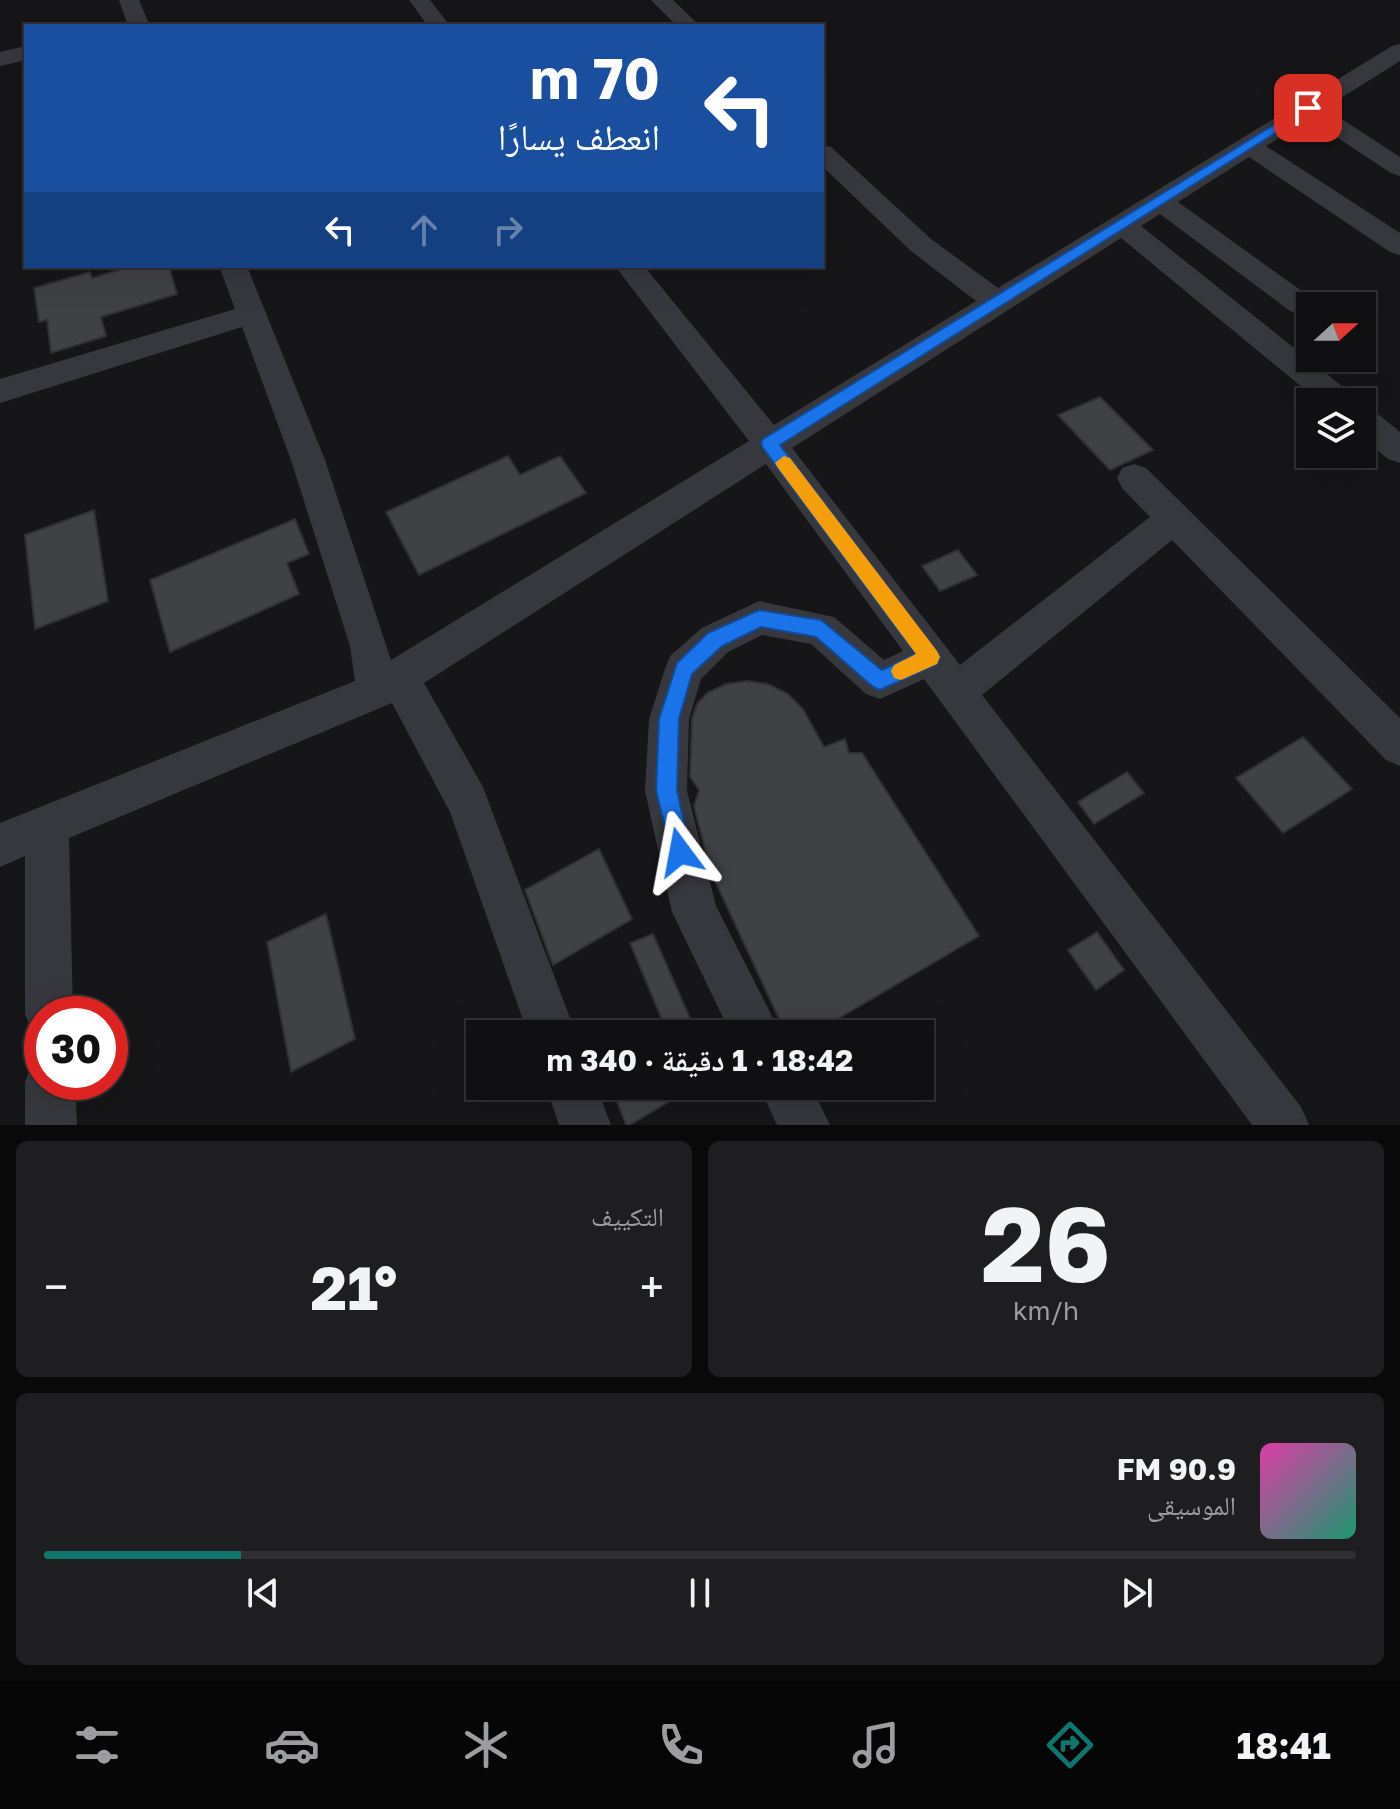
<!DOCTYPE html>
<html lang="ar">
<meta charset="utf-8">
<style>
body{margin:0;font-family:"Golos Text","Noto Naskh Arabic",sans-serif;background:#1e1e20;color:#f1f3f6;direction:rtl;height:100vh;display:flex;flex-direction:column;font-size:30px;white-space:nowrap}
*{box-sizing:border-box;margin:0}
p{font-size:26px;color:#9c9d9f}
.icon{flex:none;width:44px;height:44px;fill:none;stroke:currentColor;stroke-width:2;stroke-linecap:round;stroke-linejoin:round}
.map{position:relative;height:1125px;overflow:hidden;direction:ltr}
.details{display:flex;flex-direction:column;gap:16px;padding:16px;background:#09090a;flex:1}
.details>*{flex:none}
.banner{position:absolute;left:24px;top:24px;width:800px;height:244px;border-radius:0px;box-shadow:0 8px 32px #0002,0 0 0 2px #303032;direction:rtl;background:#1a4fa0;color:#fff;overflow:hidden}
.needle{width:52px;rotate:69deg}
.controls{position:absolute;left:1296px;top:292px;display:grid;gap:16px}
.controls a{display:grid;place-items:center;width:80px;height:80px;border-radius:0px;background:#101012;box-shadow:0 8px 32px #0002,0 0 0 2px #303032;font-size:40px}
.speed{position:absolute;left:24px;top:996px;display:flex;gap:16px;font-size:40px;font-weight:700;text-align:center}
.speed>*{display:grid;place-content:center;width:104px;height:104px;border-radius:50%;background:#101012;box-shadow:0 8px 32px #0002,0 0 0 2px #303032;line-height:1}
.speed .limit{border:12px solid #d22;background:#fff;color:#111}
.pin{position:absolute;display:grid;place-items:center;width:68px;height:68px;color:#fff;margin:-34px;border-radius:16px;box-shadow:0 4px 12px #0006}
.me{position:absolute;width:88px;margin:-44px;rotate:347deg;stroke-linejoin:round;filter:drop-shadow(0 0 6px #0008)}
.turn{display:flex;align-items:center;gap:28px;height:168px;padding:0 32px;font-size:36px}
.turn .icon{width:104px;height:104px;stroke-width:2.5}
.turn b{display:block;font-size:56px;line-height:68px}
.lanes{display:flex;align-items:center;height:76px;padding:0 32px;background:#0003;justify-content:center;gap:40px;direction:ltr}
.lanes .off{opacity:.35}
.big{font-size:60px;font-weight:700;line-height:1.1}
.details .widget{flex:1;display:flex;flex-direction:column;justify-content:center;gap:12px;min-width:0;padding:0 28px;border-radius:12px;background:#1e1e20}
.details .dial{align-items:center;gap:0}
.dial b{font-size:104px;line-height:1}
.song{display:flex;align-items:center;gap:24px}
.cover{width:96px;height:96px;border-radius:12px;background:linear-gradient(135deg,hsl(320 70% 55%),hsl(160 70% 35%))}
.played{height:8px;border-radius:4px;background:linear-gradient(90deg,#0f766e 15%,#303032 15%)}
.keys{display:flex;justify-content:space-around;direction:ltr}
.heat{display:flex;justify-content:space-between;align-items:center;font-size:44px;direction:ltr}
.details .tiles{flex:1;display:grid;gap:16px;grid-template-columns:1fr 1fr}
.widget:last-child{grid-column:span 2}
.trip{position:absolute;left:466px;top:1020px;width:468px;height:80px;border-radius:0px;background:#101012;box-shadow:0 8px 32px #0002,0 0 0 2px #303032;font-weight:700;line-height:80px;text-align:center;direction:rtl}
.tabs{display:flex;height:128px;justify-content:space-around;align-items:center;background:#060607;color:#9c9d9f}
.tabs .icon{width:56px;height:56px}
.tabs .selected{color:#0f766e}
.tabs b{font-size:36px;color:#f1f3f6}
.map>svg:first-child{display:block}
.building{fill:#404145;stroke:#303034;stroke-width:2}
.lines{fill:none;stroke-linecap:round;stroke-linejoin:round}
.minor{fill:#37383d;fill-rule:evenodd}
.route{fill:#1a73e8;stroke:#114b97;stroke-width:2}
.slow{fill:#f59e0b}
</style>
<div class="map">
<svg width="1400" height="1125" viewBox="0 0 1400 1125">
<rect width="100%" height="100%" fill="#161618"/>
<g class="building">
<path d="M132,266H169L177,294L101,317L106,336L51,353L47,320L39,322L34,288L90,272L92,278Z"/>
<path d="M1100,397L1153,450L1110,470L1058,415Z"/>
<path d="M508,456L520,475L560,456L586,493L419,575L386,512Z"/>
<path d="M94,510L108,601L35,629L25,535Z"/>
<path d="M295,519L309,554L287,563L299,594L170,652L150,580Z"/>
<path d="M958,550L977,575L940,591L922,566Z"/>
<path d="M747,681L768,684L788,694L803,709L824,747L845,739L849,753H862L979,936L812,1034H786L710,870L694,806L699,790L690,777L692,719L697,704L707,693L726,684Z"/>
<path d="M1303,737L1352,789L1283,833L1236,778Z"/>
<path d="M1127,772L1144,793L1094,824L1078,802Z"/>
<path d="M599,849L632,919L553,965L525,890Z"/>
<path d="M326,914L355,1039L291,1072L267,942Z"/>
<path d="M1097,932L1124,970L1096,990L1068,950Z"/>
<path d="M653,934L697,1034H668L630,943Z"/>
<path d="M611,1086H695L630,1125H626Z"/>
</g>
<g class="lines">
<g class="minor">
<path d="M119,0H139L150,26H128Z"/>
<path d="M409,0H430L450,26H428Z"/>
<path d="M651,0H673L700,26H677Z"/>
<path d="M1400,44V61L1325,108L1400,157V176L1391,173L1309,119L1266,146L1400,233V255L1390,252L1249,157L1178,202L1310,297L1315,304L1310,306V311L1300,314L1290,311L1160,214L1141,226L1352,394L1357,402H1320L1121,238L792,448L960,665L1150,517L1122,488L1117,478L1122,468L1134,464L1146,468L1400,718V766L1386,760L1172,540L982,695L1301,1107L1309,1125H1252L924,679L880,699L866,694L811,644L762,635L728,652L701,679L689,719L687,791L716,906L781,1034H731L672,912L645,791L649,719L665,669L670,656L702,628L759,601L834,617L884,660L903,651L766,464L424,683L483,787L576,1034H528L450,812L392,703L69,838L73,1014H42V1035L32,1031L25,1014V856L0,867V823L355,681L350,646L291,460L242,327L0,403V379L235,309L219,266H247L325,460L391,660L749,441L615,266H644L774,425L976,301L911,251L822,166V145L831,147L931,239L998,288L1392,46Z"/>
<path d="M26,46V60L0,66V52Z"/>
<path d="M1362,407L1373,410L1400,432V463L1388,459L1362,437Z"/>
<path d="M42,1060V1082H75L77,1125H25V1082L32,1064Z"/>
<path d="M546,1086H596L611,1125H559Z"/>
<path d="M759,1086H811L830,1125H777Z"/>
</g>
</g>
<path class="route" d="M1308,104L1314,108L1312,110L780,445L940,657L937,664L880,690L873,687L816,637L761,627L722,646L692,674L679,719L677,791L691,852L688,859L680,863L673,859L656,791L659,719L677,663L708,633L759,610L821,620L882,670L916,654L763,448L761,443L763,439Z"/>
<path class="slow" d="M784,456L790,458L937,651L940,657L937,664L901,680L894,678L891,671L894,665L916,654L778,468L775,463Z"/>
</svg>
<div class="controls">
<a><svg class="needle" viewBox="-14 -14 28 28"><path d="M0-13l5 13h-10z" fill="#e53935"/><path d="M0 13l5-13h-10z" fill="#9c9d9f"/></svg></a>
<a><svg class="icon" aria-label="layers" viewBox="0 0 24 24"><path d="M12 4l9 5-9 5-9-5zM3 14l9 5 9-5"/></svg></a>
</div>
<div class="speed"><div class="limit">30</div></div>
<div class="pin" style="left:1308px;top:108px;background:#d93025"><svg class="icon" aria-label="arrive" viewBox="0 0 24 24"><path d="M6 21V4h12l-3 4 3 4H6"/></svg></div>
<svg class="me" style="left:680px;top:852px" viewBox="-20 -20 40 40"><path d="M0-17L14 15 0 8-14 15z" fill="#1a73e8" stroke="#fff" stroke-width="4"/></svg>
<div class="trip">18:42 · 1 دقيقة · 340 m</div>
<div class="banner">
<div class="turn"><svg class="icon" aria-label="left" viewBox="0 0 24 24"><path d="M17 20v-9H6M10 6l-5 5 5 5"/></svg><div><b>70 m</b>انعطف يسارًا</div></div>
<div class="lanes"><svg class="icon" aria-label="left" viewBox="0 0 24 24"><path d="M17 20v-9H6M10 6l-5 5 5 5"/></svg><svg class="icon off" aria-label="ahead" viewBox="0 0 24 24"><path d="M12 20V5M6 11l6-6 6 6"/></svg><svg class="icon off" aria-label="right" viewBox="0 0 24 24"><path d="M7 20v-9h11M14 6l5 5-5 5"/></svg></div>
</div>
</div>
<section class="details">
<div class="tiles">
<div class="widget dial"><b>26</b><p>km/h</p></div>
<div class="widget"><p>التكييف</p>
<div class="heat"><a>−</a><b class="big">21°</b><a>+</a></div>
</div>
<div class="widget">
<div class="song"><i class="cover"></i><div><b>90.9 FM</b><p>الموسيقى</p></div></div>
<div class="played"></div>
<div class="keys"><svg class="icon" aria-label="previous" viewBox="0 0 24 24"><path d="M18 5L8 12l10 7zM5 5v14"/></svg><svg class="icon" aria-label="pause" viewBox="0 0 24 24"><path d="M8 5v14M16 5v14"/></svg><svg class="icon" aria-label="next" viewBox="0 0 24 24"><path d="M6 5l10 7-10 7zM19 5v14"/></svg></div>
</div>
</div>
</section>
<nav class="tabs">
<b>18:41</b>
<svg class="icon selected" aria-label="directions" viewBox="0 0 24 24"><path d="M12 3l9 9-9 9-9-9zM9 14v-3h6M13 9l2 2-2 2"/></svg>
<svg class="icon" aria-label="music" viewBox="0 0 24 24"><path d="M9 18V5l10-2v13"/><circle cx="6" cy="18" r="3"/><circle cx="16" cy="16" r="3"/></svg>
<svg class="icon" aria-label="phone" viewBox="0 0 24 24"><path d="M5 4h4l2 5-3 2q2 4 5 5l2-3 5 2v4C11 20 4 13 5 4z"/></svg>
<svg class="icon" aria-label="climate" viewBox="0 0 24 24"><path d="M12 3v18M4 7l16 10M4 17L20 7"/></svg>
<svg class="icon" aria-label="car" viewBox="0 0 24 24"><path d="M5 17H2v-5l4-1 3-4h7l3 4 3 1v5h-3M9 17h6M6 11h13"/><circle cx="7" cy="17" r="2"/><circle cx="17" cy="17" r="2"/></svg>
<svg class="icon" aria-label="filters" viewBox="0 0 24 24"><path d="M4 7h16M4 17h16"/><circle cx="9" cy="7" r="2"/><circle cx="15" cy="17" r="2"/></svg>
</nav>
